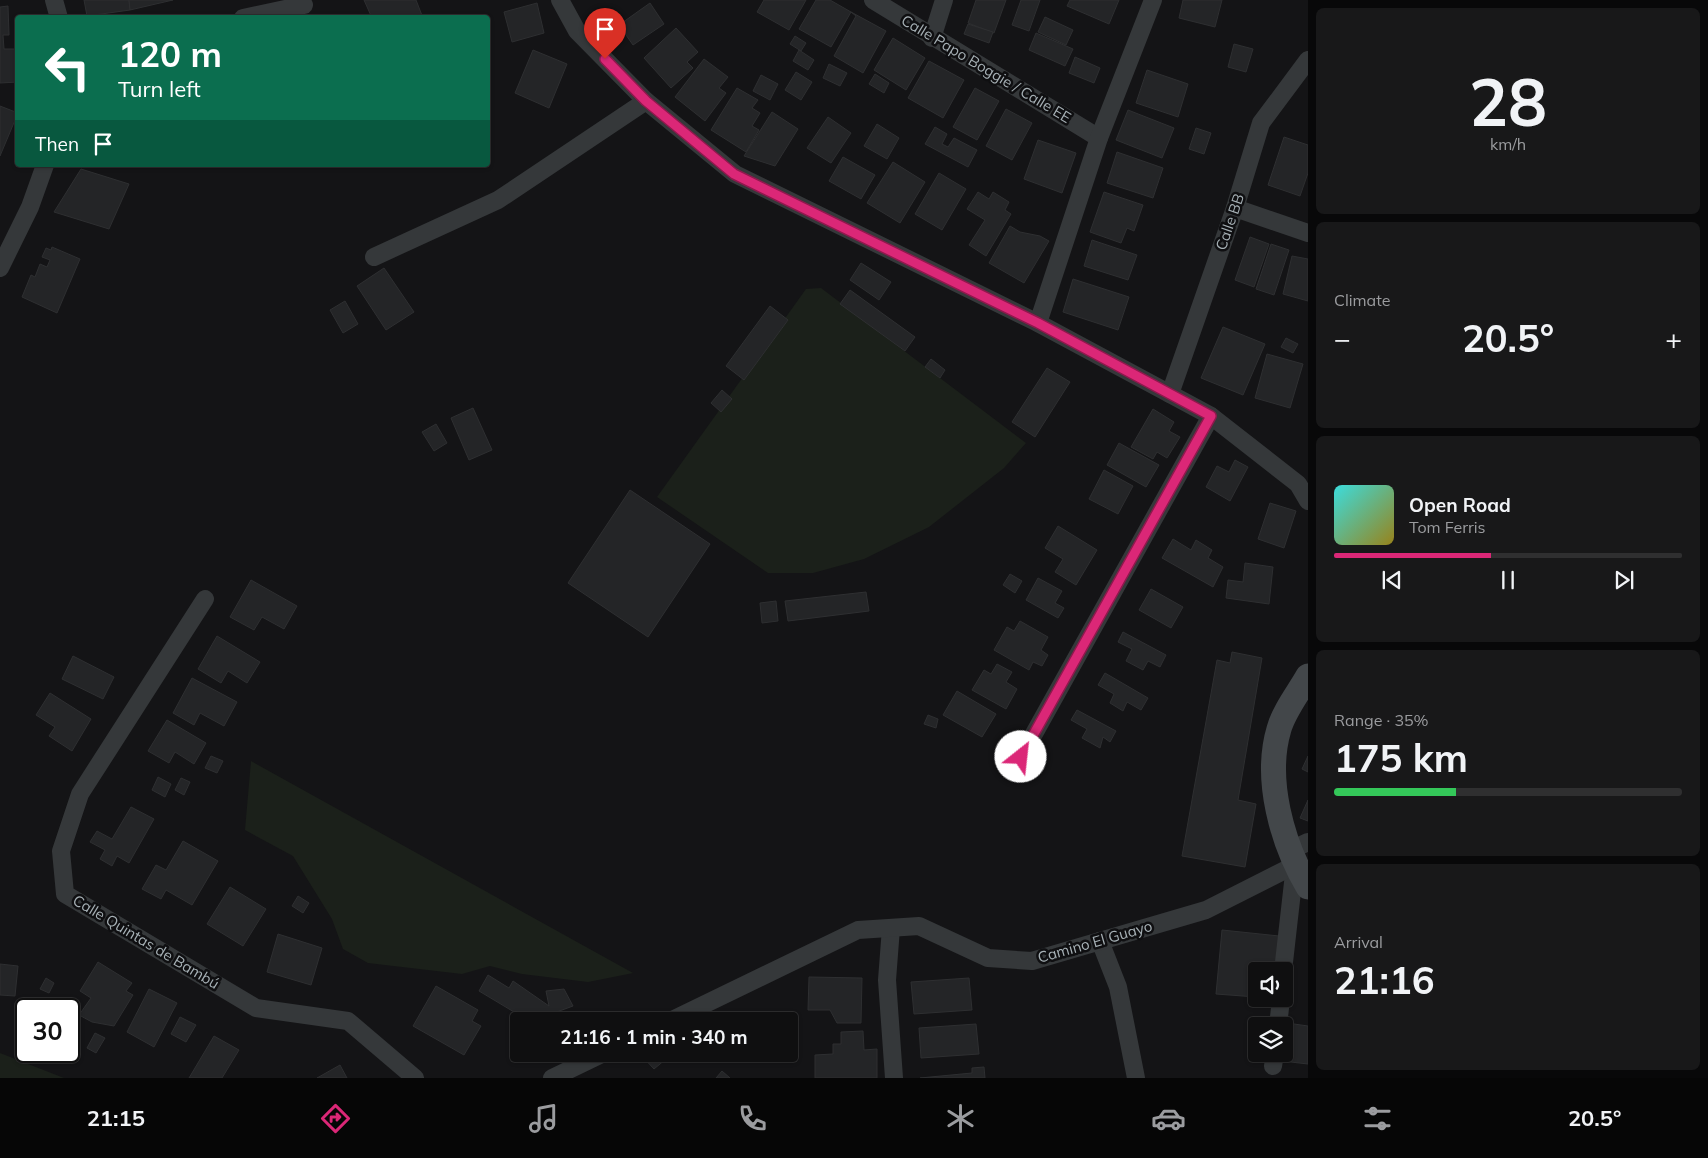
<!DOCTYPE html>
<meta charset="utf-8">
<style>
body{margin:0;font-family:Mulish,sans-serif;background:#181819;color:#f1f3f6;height:100vh;display:flex;flex-direction:column;font-size:19px;white-space:nowrap}
*{box-sizing:border-box;margin:0}
p{font-size:16px;color:#9b9c9f}
.icon{flex:none;width:28px;height:28px;fill:none;stroke:currentColor;stroke-width:2;stroke-linecap:round;stroke-linejoin:round}
.map{position:relative;flex:1;overflow:hidden}
.side{display:flex;flex-direction:column;gap:8px;padding:8px;background:#080809;width:400px}
.side>*{flex:none}
.hud{position:absolute;left:15px;top:15px;width:475px;height:152px;border-radius:5px;box-shadow:0 1px 4px #0004,0 0 0 1px #2f2f30;background:#0b6e4f;color:#fff;overflow:hidden}
.fabs{position:absolute;left:1248px;top:962px;display:grid;gap:10px}
.fabs a{display:grid;place-items:center;width:45px;height:45px;border-radius:5px;background:#0f0f10;box-shadow:0 1px 4px #0004,0 0 0 1px #2f2f30;font-size:25px}
.speed{position:absolute;left:15px;top:998px;display:flex;gap:10px;font-size:25px;font-weight:700;text-align:center}
.speed>*{display:grid;place-content:center;width:65px;height:65px;border-radius:50%;background:#0f0f10;box-shadow:0 1px 4px #0004,0 0 0 1px #2f2f30;line-height:1}
.speed .limit{border:2px solid #111;border-radius:8px;background:#fff;color:#111}
.pin{position:absolute;display:grid;place-items:center;width:42px;height:42px;color:#fff;margin:-51px -21px;border-radius:50% 50% 50% 0;rotate:-45deg;box-shadow:0 0 5px #0007}
.pin .icon{rotate:45deg}
.me{position:absolute;width:55px;margin:-28px;rotate:29deg;stroke-linejoin:round;filter:drop-shadow(0 0 4px #0008)}
.turn{display:flex;align-items:center;gap:18px;height:105px;padding:0 20px;font-size:22px}
.turn .icon{width:65px;height:65px;stroke-width:2.5}
.turn b{display:block;font-size:35px;line-height:42px}
.then{display:flex;align-items:center;height:48px;padding:0 20px;background:#0003;gap:10px;font-size:19px}
.big{font-size:38px;font-weight:700;line-height:1.1}
.side .card{flex:1;display:flex;flex-direction:column;justify-content:center;gap:8px;min-width:0;padding:0 18px;border-radius:8px;background:#181819}
.side .dial{align-items:center;gap:0}
.dial b{font-size:65px;line-height:1}
.song{display:flex;align-items:center;gap:15px}
.cover{width:60px;height:60px;border-radius:8px;background:linear-gradient(135deg,hsl(180 70% 55%),hsl(50 70% 35%))}
.played{height:5px;border-radius:2px;background:linear-gradient(90deg,#db2777 45%,#2f2f30 45%)}
.keys{display:flex;justify-content:space-around;direction:ltr}
.heat{display:flex;justify-content:space-between;align-items:center;font-size:28px;direction:ltr}
.charge{height:8px;border-radius:4px;background:linear-gradient(90deg,#34c759 35%,#2f2f30 0)}
.trip{position:absolute;left:510px;top:1012px;width:288px;height:50px;border-radius:5px;background:#0f0f10;box-shadow:0 1px 4px #0004,0 0 0 1px #2f2f30;font-weight:700;line-height:50px;text-align:center}
.menu{display:flex;height:80px;justify-content:space-around;align-items:center;background:#060606;color:#9b9c9f}
.menu .icon{width:35px;height:35px}
.menu .on{color:#db2777}
.menu b{font-size:22px;color:#f1f3f6}
main{display:flex;flex:1;min-height:0}
.map>svg:first-child{display:block}
.green{fill:#1b201a}
.building{fill:#242527;stroke:#2e2f31}
.lines{fill:none;stroke-linecap:round;stroke-linejoin:round}
.street{stroke:#35383a;stroke-width:18}
.secondary{stroke:#43474a;stroke-width:25}
.route-casing{stroke:#8e194d;stroke-width:12}
.route{stroke:#db2777;stroke-width:9}
.labels{text-anchor:middle;stroke-width:5;stroke-linejoin:round;paint-order:stroke}
.street-label{font-size:15px;fill:#a6b0b5;stroke:#0f0f11}
</style>
<main>
<div class="map">
<svg width="1308" height="1078" viewBox="0 0 1308 1078">
<rect width="100%" height="100%" fill="#141416"/>
<g class="green">
<path d="M821,288L1026,443L1004,468L929,527L864,559L813,573H768L657,497L806,289Z"/>
<path d="M251,761L633,973L588,982L522,974L490,966L462,974L368,963L343,949L332,919L293,856L245,830Z"/>
<path d="M0,1053L64,1078H0Z"/>
</g>
<g class="building">
<path d="M84,0H129L130,10L87,16Z"/>
<path d="M129,0H173L130,10Z"/>
<path d="M364,0H416L423,18H372Z"/>
<path d="M764,0H806L789,30L757,12Z"/>
<path d="M816,0H830L851,12L831,47L799,29Z"/>
<path d="M976,0H1006L994,33L968,23Z"/>
<path d="M1021,0H1040L1029,31L1012,25Z"/>
<path d="M1070,0H1119L1109,24L1067,6Z"/>
<path d="M1183,0H1222L1215,27L1179,18Z"/>
<path d="M537,3L544,33L512,42L504,12Z"/>
<path d="M650,3L664,24L633,45L619,25Z"/>
<path d="M8,6L9,35H3L4,49H18V82L0,83V7Z"/>
<path d="M851,12L886,31L863,73L834,56L856,16Z"/>
<path d="M1045,17L1073,30L1066,45L1038,32Z"/>
<path d="M968,24L993,32L989,43L964,34Z"/>
<path d="M676,28L698,52L687,62L693,68L671,88L644,58Z"/>
<path d="M1036,33L1073,49L1065,66L1029,50Z"/>
<path d="M795,36L806,43L801,51L790,44Z"/>
<path d="M893,38L925,58L906,90L874,70Z"/>
<path d="M1234,44L1253,49L1246,72L1228,67Z"/>
<path d="M533,50L567,64L549,108L515,93Z"/>
<path d="M799,50L814,60L808,70L793,61Z"/>
<path d="M1075,57L1100,68L1094,83L1069,73Z"/>
<path d="M704,59L728,77L719,88L726,93L705,121L675,97Z"/>
<path d="M929,61L964,80L943,118L908,98Z"/>
<path d="M829,64L847,73L840,86L823,78Z"/>
<path d="M1147,70L1188,84L1178,117L1136,103Z"/>
<path d="M796,72L812,82L801,100L785,90Z"/>
<path d="M875,74L889,83L884,93L869,84Z"/>
<path d="M761,75L778,84L770,100L753,91Z"/>
<path d="M737,88L758,100L752,108L760,113L752,126L759,130L746,152L711,130Z"/>
<path d="M975,88L999,101L977,140L953,127Z"/>
<path d="M0,106L18,113L0,156Z"/>
<path d="M1006,109L1032,123L1012,160L986,146Z"/>
<path d="M1128,110L1174,128L1162,158L1116,140Z"/>
<path d="M772,112L798,129L775,166L744,156Z"/>
<path d="M828,117L851,133L831,163L807,148Z"/>
<path d="M877,124L899,138L887,159L864,146Z"/>
<path d="M935,127L947,134L942,144L948,147L954,138L977,150L968,167L925,144Z"/>
<path d="M1196,128L1211,133L1204,154L1189,149Z"/>
<path d="M1284,137L1308,145V173L1300,196L1268,185Z"/>
<path d="M1038,140L1076,153L1062,193L1024,179Z"/>
<path d="M1117,152L1163,168L1153,198L1107,183Z"/>
<path d="M843,157L875,175L861,199L829,181Z"/>
<path d="M893,162L925,182L900,223L867,203Z"/>
<path d="M81,169L129,184L109,229L54,212Z"/>
<path d="M939,173L966,189L942,230L915,214Z"/>
<path d="M978,192L989,199L993,192L1009,202L1005,210L1011,214L986,256L969,245L985,220L967,209Z"/>
<path d="M1104,192L1143,205L1134,231L1127,228L1121,243L1090,232Z"/>
<path d="M1010,226L1020,232L1040,236L1049,241L1024,283L989,263Z"/>
<path d="M1250,237L1269,244L1254,287L1235,280Z"/>
<path d="M1092,240L1137,255L1128,280L1084,266Z"/>
<path d="M1271,244L1289,250L1274,295L1256,289Z"/>
<path d="M52,247L80,259L57,313L22,297L31,275L35,277L40,264L47,267L50,260L42,257L46,248L51,250Z"/>
<path d="M1292,256L1308,259V301L1283,294Z"/>
<path d="M861,263L891,282L879,300L850,280Z"/>
<path d="M384,268L414,312L386,330L357,286Z"/>
<path d="M1073,279L1129,297L1118,330L1063,312Z"/>
<path d="M850,290L915,337L905,351L840,304Z"/>
<path d="M345,301L358,324L343,333L330,310Z"/>
<path d="M770,306L788,320L744,380L726,366Z"/>
<path d="M1223,327L1265,344L1243,395L1201,378Z"/>
<path d="M1286,338L1298,344L1293,353L1281,347Z"/>
<path d="M1267,354L1303,364L1290,408L1255,398Z"/>
<path d="M931,359L945,370L940,378L925,367Z"/>
<path d="M1047,368L1070,382L1035,437L1012,422Z"/>
<path d="M722,390L732,399L721,412L711,403Z"/>
<path d="M473,408L492,450L469,460L451,418Z"/>
<path d="M1153,409L1174,422L1169,431L1180,437L1167,458L1157,452L1153,459L1131,447Z"/>
<path d="M436,424L447,443L434,451L422,432Z"/>
<path d="M1119,443L1159,465L1146,487L1107,465Z"/>
<path d="M1235,460L1248,467L1230,501L1206,487L1217,466L1229,472Z"/>
<path d="M1104,470L1133,486L1118,514L1089,499Z"/>
<path d="M630,490L710,544L648,637L568,583Z"/>
<path d="M1270,503L1296,511L1284,548L1258,539Z"/>
<path d="M1058,526L1097,550L1076,585L1055,572L1063,559L1045,548Z"/>
<path d="M1173,539L1191,550L1196,540L1212,550L1208,558L1223,567L1213,587L1162,558Z"/>
<path d="M1245,563L1273,567L1269,604L1226,598L1228,580L1243,582Z"/>
<path d="M1010,574L1022,581L1015,593L1003,585Z"/>
<path d="M1038,578L1062,591L1055,603L1064,608L1058,618L1026,600Z"/>
<path d="M251,580L297,606L284,629L262,617L254,630L230,617Z"/>
<path d="M1151,589L1183,607L1171,628L1139,610Z"/>
<path d="M866,592L869,611L788,621L785,601Z"/>
<path d="M776,601L778,621L762,623L760,603Z"/>
<path d="M1020,621L1048,637L1041,650L1048,655L1042,666L1033,662L1029,670L994,650L1007,627L1014,631Z"/>
<path d="M1123,632L1166,655L1160,667L1148,661L1143,670L1126,661L1132,649L1118,642Z"/>
<path d="M217,636L260,662L247,683L228,671L221,683L198,669Z"/>
<path d="M1232,652L1262,658L1238,800L1256,804L1245,867L1182,856L1217,660L1230,663Z"/>
<path d="M73,656L114,677L103,699L62,679Z"/>
<path d="M997,664L1012,672L1006,682L1017,689L1006,709L972,690L984,670L991,674Z"/>
<path d="M1105,673L1148,698L1141,710L1127,702L1123,711L1110,703L1114,694L1098,685Z"/>
<path d="M192,678L237,702L224,726L200,713L194,725L173,713Z"/>
<path d="M957,691L996,714L982,737L943,715Z"/>
<path d="M50,693L91,719L72,751L49,736L55,727L36,715Z"/>
<path d="M1077,710L1116,731L1110,742L1103,737L1100,748L1082,738L1087,729L1071,720Z"/>
<path d="M928,715L938,719L936,728L924,724Z"/>
<path d="M167,720L206,743L194,764L175,752L169,763L148,751Z"/>
<path d="M211,756L223,761L217,773L205,768Z"/>
<path d="M1308,756V772L1302,769Z"/>
<path d="M158,777L171,784L165,797L152,790Z"/>
<path d="M181,778L190,782L184,795L175,790Z"/>
<path d="M1308,800V821L1300,818Z"/>
<path d="M131,807L154,819L129,863L117,856L112,866L100,859L105,850L90,842L97,831L112,839Z"/>
<path d="M183,841L218,861L192,905L166,890L161,899L142,889L156,865L166,870Z"/>
<path d="M230,887L266,909L243,946L207,924Z"/>
<path d="M298,896L309,903L303,913L292,906Z"/>
<path d="M1222,930L1279,936L1276,971H1256V997L1216,994Z"/>
<path d="M278,934L322,948L311,985L267,972Z"/>
<path d="M98,962L132,983L126,991L133,995L114,1026L92,1022L79,1015L91,998L80,991Z"/>
<path d="M0,964L18,966L15,996L0,995Z"/>
<path d="M488,975L509,988L513,981L549,1006L546,991L564,989L573,1006L554,1013L550,1021H529L479,991Z"/>
<path d="M809,977L862,978L861,1023H837L830,1010H808Z"/>
<path d="M46,978L54,983L49,993L40,989Z"/>
<path d="M969,978L972,1010L914,1014L911,982Z"/>
<path d="M436,986L478,1010L472,1021L481,1026L464,1055L413,1026Z"/>
<path d="M149,989L177,1003L154,1047L127,1032Z"/>
<path d="M23,1001L28,1009L20,1015L15,1007Z"/>
<path d="M180,1017L196,1025L186,1042L171,1034Z"/>
<path d="M1287,1023L1308,1026V1064L1282,1061Z"/>
<path d="M976,1024L979,1054L921,1058L919,1028Z"/>
<path d="M863,1031L864,1050L877,1049V1078H815V1055L833,1054V1044H841V1032Z"/>
<path d="M95,1033L105,1038L96,1053L87,1048Z"/>
<path d="M214,1036L239,1050L222,1078H189Z"/>
<path d="M643,1054H672L654,1069L641,1055Z"/>
<path d="M340,1065L347,1078H317Z"/>
<path d="M984,1067L985,1078H920L972,1073V1068Z"/>
<path d="M722,1071L730,1078H716Z"/>
</g>
<g class="lines">
<g class="street">
<path d="M54,0L59,18"/>
<path d="M560,0L577,31L646,101L735,174L1038,323L1211,416L1298,484L1308,501"/>
<path d="M873,0L1099,138"/>
<path d="M243,18L304,5"/>
<path d="M932,38L944,0"/>
<path d="M1235,208L1308,233"/>
<path d="M374,257L498,200L646,101"/>
<path d="M0,268L30,207L45,165"/>
<path d="M1038,323L1099,138L1153,0"/>
<path d="M1170,394L1235,208L1261,123L1308,60"/>
<path d="M205,599L80,794L61,851L65,894L256,1008L348,1021L415,1078"/>
<path d="M1021,757L1211,416"/>
<path d="M1289,851L1308,842"/>
<path d="M891,928L887,980L894,1078"/>
<path d="M1100,941L1118,987L1136,1078"/>
<path d="M1283,971L1295,865"/>
<path d="M670,1021L858,930L919,926L988,958L1032,961L1206,910L1295,865"/>
<path d="M1278,1026L1281,999"/>
<path d="M1273,1066L1275,1054"/>
<path d="M552,1078L602,1054"/>
</g>
<path class="secondary" d="M1308,676C1299,692 1284,711 1279,729C1264,779 1282,843 1308,887"/>
</g>
<g class="lines">
<g class="route-casing">
<path id="route" d="M605,59L646,101L734,174L1038,323L1211,416L1021,757"/>
</g>
<use href="#route" class="route"/>
</g>
<g class="labels">
<g class="street-label">
<text transform="translate(986 69) rotate(31)" y="5">Calle Papo Boggie / Calle EE</text>
<text transform="translate(1230 222) rotate(-71)" y="5">Calle BB</text>
<text transform="translate(146 942) rotate(31)" y="5">Calle Quintas de Bambú</text>
<text transform="translate(1095 942) rotate(-16)" y="5">Camino El Guayo</text>
</g>
</g>
</svg>
<div class="fabs">
<a><svg class="icon" aria-label="sound" viewBox="0 0 24 24"><path d="M4 9h4l5-4v14l-5-4H4zM17 9q2 3 0 6"/></svg></a>
<a><svg class="icon" aria-label="layers" viewBox="0 0 24 24"><path d="M12 4l9 5-9 5-9-5zM3 14l9 5 9-5"/></svg></a>
</div>
<div class="speed"><div class="limit">30</div></div>
<div class="pin" style="left:605px;top:59px;background:#d93025"><svg class="icon" aria-label="arrive" viewBox="0 0 24 24"><path d="M6 21V4h12l-3 4 3 4H6"/></svg></div>
<svg class="me" style="left:1021px;top:757px" viewBox="-20 -20 40 40"><circle r="19" fill="#fff"/><path d="M0-13L10 11 0 6-10 11z" fill="#db2777"/></svg>
<div class="trip">21:16 · 1 min · 340 m</div>
<div class="hud">
<div class="turn"><svg class="icon" aria-label="left" viewBox="0 0 24 24"><path d="M17 20v-9H6M10 6l-5 5 5 5"/></svg><div><b>120 m</b>Turn left</div></div>
<div class="then">Then<svg class="icon" aria-label="arrive" viewBox="0 0 24 24"><path d="M6 21V4h12l-3 4 3 4H6"/></svg></div>
</div>
</div>
<section class="side">
<div class="card dial"><b>28</b><p>km/h</p></div>
<div class="card"><p>Climate</p>
<div class="heat"><a>−</a><b class="big">20.5°</b><a>+</a></div>
</div>
<div class="card">
<div class="song"><i class="cover"></i><div><b>Open Road</b><p>Tom Ferris</p></div></div>
<div class="played"></div>
<div class="keys"><svg class="icon" aria-label="previous" viewBox="0 0 24 24"><path d="M18 5L8 12l10 7zM5 5v14"/></svg><svg class="icon" aria-label="pause" viewBox="0 0 24 24"><path d="M8 5v14M16 5v14"/></svg><svg class="icon" aria-label="next" viewBox="0 0 24 24"><path d="M6 5l10 7-10 7zM19 5v14"/></svg></div>
</div>
<div class="card"><p>Range · 35%</p><b class="big">175 km</b><div class="charge"></div></div>
<div class="card"><p>Arrival</p><b class="big">21:16</b></div>
</section>
</main>
<nav class="menu">
<b>21:15</b>
<svg class="icon on" aria-label="directions" viewBox="0 0 24 24"><path d="M12 3l9 9-9 9-9-9zM9 14v-3h6M13 9l2 2-2 2"/></svg>
<svg class="icon" aria-label="music" viewBox="0 0 24 24"><path d="M9 18V5l10-2v13"/><circle cx="6" cy="18" r="3"/><circle cx="16" cy="16" r="3"/></svg>
<svg class="icon" aria-label="phone" viewBox="0 0 24 24"><path d="M5 4h4l2 5-3 2q2 4 5 5l2-3 5 2v4C11 20 4 13 5 4z"/></svg>
<svg class="icon" aria-label="climate" viewBox="0 0 24 24"><path d="M12 3v18M4 7l16 10M4 17L20 7"/></svg>
<svg class="icon" aria-label="car" viewBox="0 0 24 24"><path d="M5 17H2v-5l4-1 3-4h7l3 4 3 1v5h-3M9 17h6M6 11h13"/><circle cx="7" cy="17" r="2"/><circle cx="17" cy="17" r="2"/></svg>
<svg class="icon" aria-label="filters" viewBox="0 0 24 24"><path d="M4 7h16M4 17h16"/><circle cx="9" cy="7" r="2"/><circle cx="15" cy="17" r="2"/></svg>
<b>20.5°</b>
</nav>
